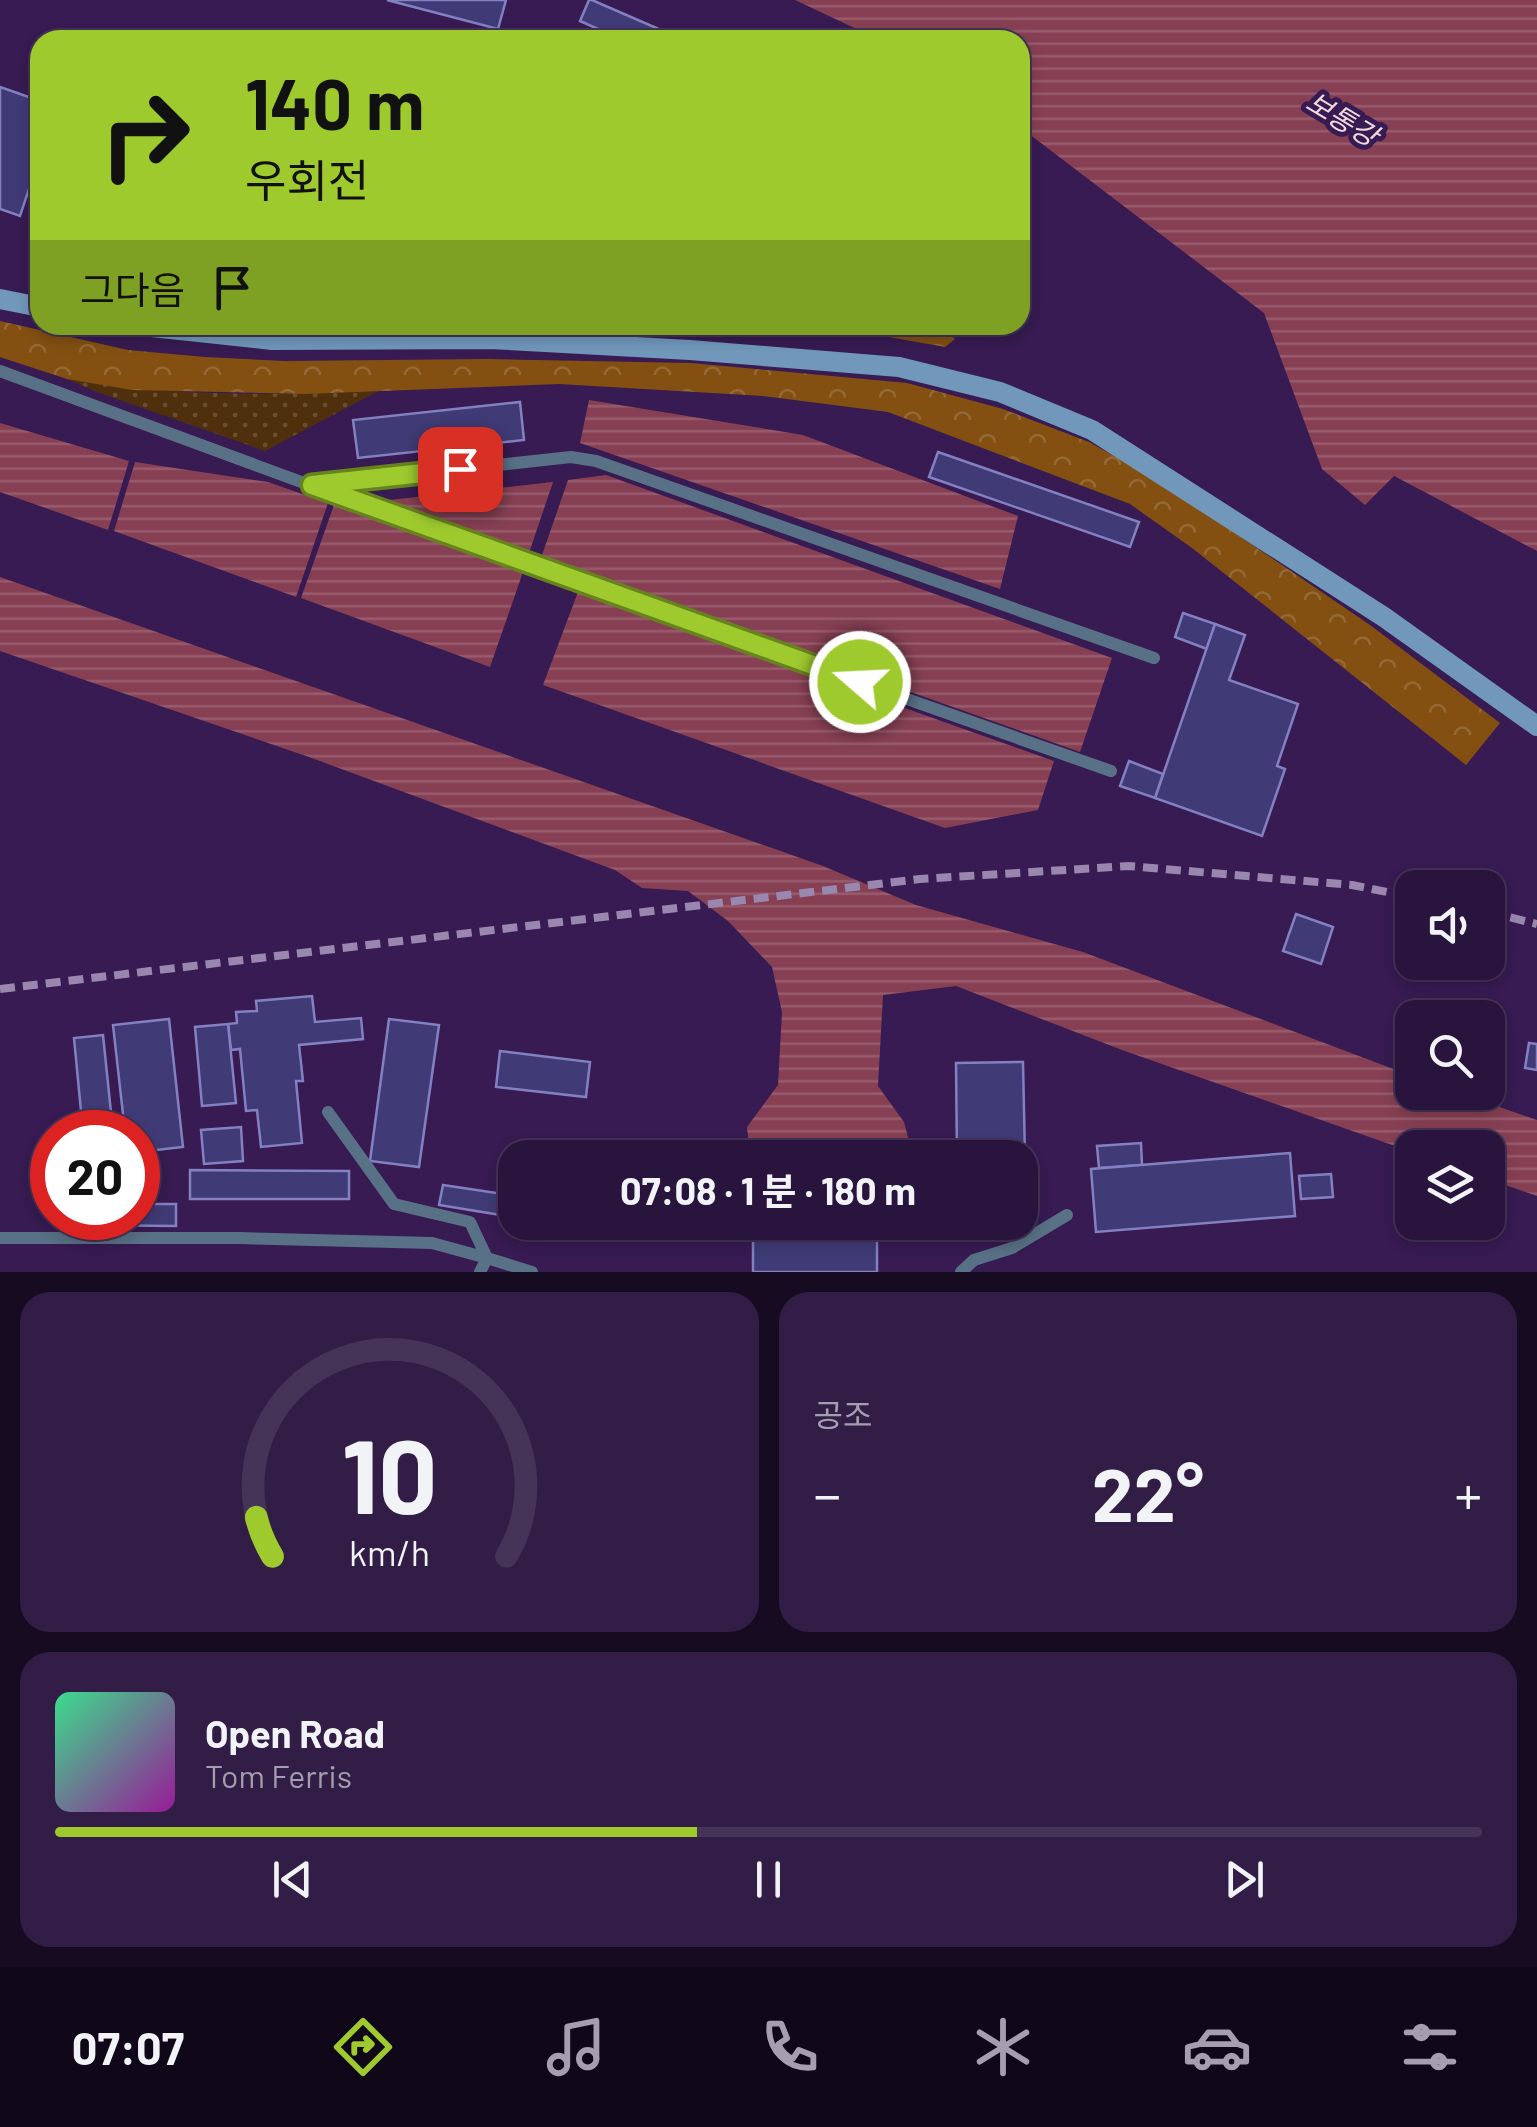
<!DOCTYPE html>
<html lang="ko">
<meta charset="utf-8">
<style>
body{margin:0;font-family:Barlow,"Noto Sans KR",sans-serif;background:#311d45;color:#f1f3f6;height:100vh;display:flex;flex-direction:column;font-size:38px;white-space:nowrap}
*{box-sizing:border-box;margin:0}
p{font-size:32px;color:#a59eb0}
.icon{flex:none;width:55px;height:55px;fill:none;stroke:currentColor;stroke-width:2;stroke-linecap:round;stroke-linejoin:round}
.map{position:relative;height:1272px;overflow:hidden}
.side{display:flex;flex-direction:column;gap:20px;padding:20px;background:#170b22;flex:1}
.side>*{flex:none}
.banner{position:absolute;left:30px;top:30px;width:1000px;height:305px;border-radius:30px;box-shadow:0 5px 15px #0003,0 0 0 2px #453358;background:#9eca2e;color:#111;overflow:hidden}
.buttons{position:absolute;left:1395px;top:870px;display:grid;gap:20px}
.buttons a{display:grid;place-items:center;width:110px;height:110px;border-radius:20px;background:#29143e;box-shadow:0 5px 15px #0003,0 0 0 2px #453358;font-size:50px}
.speed{position:absolute;left:30px;top:1110px;display:flex;gap:20px;font-size:50px;font-weight:700;text-align:center}
.speed>*{display:grid;place-content:center;width:130px;height:130px;border-radius:50%;background:#29143e;box-shadow:0 5px 15px #0003,0 0 0 2px #453358;line-height:1}
.speed .limit{border:15px solid #d22;background:#fff;color:#111}
.pin{position:absolute;display:grid;place-items:center;width:85px;height:85px;color:#fff;margin:-42px;border-radius:20px;box-shadow:0 5px 15px #0006}
.me{position:absolute;width:110px;margin:-55px;rotate:289deg;stroke-linejoin:round;filter:drop-shadow(0 0 8px #0008)}
.turn{display:flex;align-items:center;gap:35px;height:210px;padding:0 50px;font-size:45px}
.turn .icon{width:130px;height:130px;stroke-width:2.5}
.turn b{display:block;font-size:70px;line-height:85px}
.then{display:flex;align-items:center;height:95px;padding:0 50px;background:#0003;gap:20px;font-size:38px}
.big{font-size:75px;font-weight:700;line-height:1.1}
.side .card{flex:1;display:flex;flex-direction:column;justify-content:center;gap:15px;min-width:0;padding:0 35px;border-radius:30px;background:#311d45}
.side .dial{align-items:center;gap:0}
.dial svg{height:260px;overflow:visible;fill:none;stroke:#453358;stroke-width:7;stroke-linecap:round;text-anchor:middle}
.dial text{fill:#f1f3f6;stroke:none}
.song{display:flex;align-items:center;gap:30px}
.cover{width:120px;height:120px;border-radius:15px;background:linear-gradient(135deg,hsl(150 70% 55%),hsl(300 70% 35%))}
.played{height:10px;border-radius:5px;background:linear-gradient(90deg,#9eca2e 45%,#453358 45%)}
.keys{display:flex;justify-content:space-around;direction:ltr}
.heat{display:flex;justify-content:space-between;align-items:center;font-size:55px;direction:ltr}
.side .tiles{flex:1;display:grid;gap:20px;grid-template-columns:1fr 1fr}
.card:last-child{grid-column:span 2}
.trip{position:absolute;left:498px;top:1140px;width:540px;height:100px;border-radius:30px;background:#29143e;box-shadow:0 5px 15px #0003,0 0 0 2px #453358;font-weight:700;line-height:100px;text-align:center}
.menu{display:flex;height:160px;justify-content:space-around;align-items:center;background:#100819;color:#a59eb0}
.menu .icon{width:70px;height:70px}
.menu .selected{color:#9eca2e}
.menu b{font-size:45px;color:#f1f3f6}
.map>svg:first-child{display:block}
.grass{fill:url(#grass-dots)}
.forest{fill:url(#forest-crowns)}
.water{fill:url(#water-rules)}
.building{fill:#403b76;stroke:#8381c2;stroke-width:2.5}
.lines{fill:none;stroke-linecap:round;stroke-linejoin:round}
.lane{stroke:#597186;stroke-width:12}
.secondary{stroke:#7198ba;stroke-width:20}
.rail{stroke:#9a87af;stroke-width:8;stroke-dasharray:15 8;stroke-linecap:butt}
.route-casing{stroke:#67831e;stroke-width:25}
.route{stroke:#9eca2e;stroke-width:18}
.labels{text-anchor:middle;stroke-width:10;stroke-linejoin:round;paint-order:stroke}
.water-label{font-size:28px;font-style:italic;fill:#f2dbdf;stroke:#371b52}
</style>
<div class="map">
<svg width="1537" height="1272" viewBox="0 0 1537 1272">
<defs>
<pattern id="grass-dots" width="8" height="8" patternUnits="userSpaceOnUse" patternTransform="scale(2.5)"><rect width="8" height="8" fill="#50300c"/><path d="M2 2h.1M6 6h.1" fill="none" stroke="#694e30" stroke-width="1.8" stroke-linecap="round"/></pattern>
<pattern id="forest-crowns" width="20" height="18" patternUnits="userSpaceOnUse" patternTransform="scale(2.5)"><rect width="20" height="18" fill="#835012"/><path d="M2 6a3 3 0 1 1 6 0M12 15a3 3 0 1 1 6 0" fill="none" stroke="#956935"/></pattern>
<pattern id="water-rules" width="6" height="5" patternUnits="userSpaceOnUse" patternTransform="scale(2.5)"><rect width="6" height="5" fill="#874053"/><path d="M0 2.5h6" fill="none" stroke="#985b6d"/></pattern>
</defs>
<rect width="100%" height="100%" fill="#371b52"/>
<path class="grass" d="M67,379C170,397 275,395 378,391L265,451L97,392Z"/>
<g class="forest">
<path d="M0,321L128,350L205,357L284,361L488,359L691,363L907,383L1003,409L1089,442L1156,479L1370,625L1500,723L1466,765L1192,548L1130,504L888,412L763,396L559,384L305,394L132,390L67,379L0,357Z"/>
<path d="M821,325H939L955,339L945,347Z"/>
</g>
<g class="water">
<path d="M795,0H1537V551L1394,476L1365,505L1322,469L1264,313L1020,127V40H880Z"/>
<path d="M589,400L803,435L1018,516L1000,589L580,443Z"/>
<path d="M0,423L129,461L108,530L0,492Z"/>
<path d="M135,462L268,482L328,503L296,597L114,531Z"/>
<path d="M606,475L1112,658L1080,752L540,561L568,480Z"/>
<path d="M553,482L528,556L371,502Z"/>
<path d="M334,505L523,572L490,667L301,598Z"/>
<path d="M0,577L823,866L916,905L1083,952L1412,1076V1092L1459,1093L1537,1120V1196L1488,1179V1148H1412V1152L1122,1050L956,986L883,995L878,1086L904,1122L911,1149L905,1157H750L747,1127L778,1085L782,1012L772,967L728,921L688,891L642,888L615,870L309,757L0,651Z"/>
<path d="M578,592L1054,761L1038,810L945,828L543,685Z"/>
</g>
<g class="building">
<path d="M387,0H506L498,29Z"/>
<path d="M589,0H592L684,40H623L580,21Z"/>
<path d="M0,87L40,101V156L20,216L0,209Z"/>
<path d="M520,402L524,440L358,458L353,420Z"/>
<path d="M938,452L1139,522L1130,547L929,477Z"/>
<path d="M1183,613L1215,624L1207,649L1175,637Z"/>
<path d="M1215,624L1245,635L1229,680L1298,704L1277,766L1285,769L1262,836L1155,798Z"/>
<path d="M1129,761L1163,774L1155,798L1120,786Z"/>
<path d="M1296,914L1333,927L1321,964L1283,951Z"/>
<path d="M312,996L315,1022L361,1018L363,1039L299,1045L303,1081H296L302,1143L261,1147L257,1110L246,1111L240,1049L231,1050L228,1024L237,1023L236,1012L257,1011L256,1001Z"/>
<path d="M169,1019L183,1147L138,1152V1132H125L113,1025Z"/>
<path d="M389,1019L439,1025L419,1167L370,1161Z"/>
<path d="M228,1024L236,1103L202,1106L195,1027Z"/>
<path d="M103,1035L113,1132H83L74,1038Z"/>
<path d="M1529,1043L1537,1044V1070L1525,1068Z"/>
<path d="M500,1051L590,1062L586,1097L496,1087Z"/>
<path d="M1023,1062L1026,1206H1020V1158H957L956,1063Z"/>
<path d="M241,1127L243,1161L204,1164L201,1130Z"/>
<path d="M1141,1143L1142,1165L1099,1168L1097,1146Z"/>
<path d="M1290,1153L1295,1216L1096,1232L1091,1169Z"/>
<path d="M190,1170L349,1171V1199H190Z"/>
<path d="M1331,1174L1333,1197L1301,1199L1299,1176Z"/>
<path d="M443,1185L510,1195L507,1216L439,1205Z"/>
<path d="M138,1204H176V1226L74,1225V1218H138Z"/>
<path d="M753,1234L877,1235V1272H753Z"/>
</g>
<g class="lines">
<g class="lane">
<path d="M0,371L535,568L1111,771"/>
<path d="M314,485L571,457L596,461L1154,658"/>
<path d="M328,1112L394,1204L470,1222L487,1258L532,1272"/>
<path d="M0,1238H239L432,1243L487,1258L480,1272"/>
<path d="M961,1272L974,1260L1012,1248L1067,1215"/>
</g>
<g class="secondary">
<path d="M0,299L40,307"/>
<path d="M133,325L272,340L490,339L690,350L899,367L1000,392L1092,430L1384,617L1537,726"/>
</g>
<g class="rail">
<path d="M1488,912L1537,924"/>
<path d="M0,989L920,879L1129,866L1352,885L1412,897"/>
</g>
</g>
<g class="lines">
<g class="route-casing">
<path id="route" d="M460,469L312,485L860,682"/>
</g>
<use href="#route" class="route"/>
</g>
<g class="labels">
<g class="water-label">
<text transform="translate(1342 119) rotate(31)" y="10">보통강</text>
</g>
</g>
</svg>
<div class="buttons">
<a><svg class="icon" aria-label="sound" viewBox="0 0 24 24"><path d="M4 9h4l5-4v14l-5-4H4zM17 9q2 3 0 6"/></svg></a>
<a><svg class="icon" aria-label="search" viewBox="0 0 24 24"><circle cx="10" cy="10" r="6"/><path d="M15 15l6 6"/></svg></a>
<a><svg class="icon" aria-label="layers" viewBox="0 0 24 24"><path d="M12 4l9 5-9 5-9-5zM3 14l9 5 9-5"/></svg></a>
</div>
<div class="speed"><div class="limit">20</div></div>
<div class="pin" style="left:460px;top:469px;background:#d93025"><svg class="icon" aria-label="arrive" viewBox="0 0 24 24"><path d="M6 21V4h12l-3 4 3 4H6"/></svg></div>
<svg class="me" style="left:860px;top:682px" viewBox="-20 -20 40 40"><circle r="17" fill="#9eca2e" stroke="#fff" stroke-width="3"/><path d="M0-11L8 9 0 5-8 9z" fill="#fff"/></svg>
<div class="trip">07:08 · 1 분 · 180 m</div>
<div class="banner">
<div class="turn"><svg class="icon" aria-label="right" viewBox="0 0 24 24"><path d="M7 20v-9h11M14 6l5 5-5 5"/></svg><div><b>140 m</b>우회전</div></div>
<div class="then">그다음<svg class="icon" aria-label="arrive" viewBox="0 0 24 24"><path d="M6 21V4h12l-3 4 3 4H6"/></svg></div>
</div>
</div>
<section class="side">
<div class="tiles">
<div class="card dial"><svg viewBox="0 0 100 80">
<path d="M14 69A42 42 0 1 1 86 69"/>
<path d="M14 69A42 42 0 0 1 9 57" stroke="#9eca2e"/>
<text x="50" y="56" font-size="32" font-weight="700">10</text>
<text x="50" y="72" font-size="11">km/h</text>
</svg></div>
<div class="card"><p>공조</p>
<div class="heat"><a>−</a><b class="big">22°</b><a>+</a></div>
</div>
<div class="card">
<div class="song"><i class="cover"></i><div><b>Open Road</b><p>Tom Ferris</p></div></div>
<div class="played"></div>
<div class="keys"><svg class="icon" aria-label="previous" viewBox="0 0 24 24"><path d="M18 5L8 12l10 7zM5 5v14"/></svg><svg class="icon" aria-label="pause" viewBox="0 0 24 24"><path d="M8 5v14M16 5v14"/></svg><svg class="icon" aria-label="next" viewBox="0 0 24 24"><path d="M6 5l10 7-10 7zM19 5v14"/></svg></div>
</div>
</div>
</section>
<nav class="menu">
<b>07:07</b>
<svg class="icon selected" aria-label="directions" viewBox="0 0 24 24"><path d="M12 3l9 9-9 9-9-9zM9 14v-3h6M13 9l2 2-2 2"/></svg>
<svg class="icon" aria-label="music" viewBox="0 0 24 24"><path d="M9 18V5l10-2v13"/><circle cx="6" cy="18" r="3"/><circle cx="16" cy="16" r="3"/></svg>
<svg class="icon" aria-label="phone" viewBox="0 0 24 24"><path d="M5 4h4l2 5-3 2q2 4 5 5l2-3 5 2v4C11 20 4 13 5 4z"/></svg>
<svg class="icon" aria-label="climate" viewBox="0 0 24 24"><path d="M12 3v18M4 7l16 10M4 17L20 7"/></svg>
<svg class="icon" aria-label="car" viewBox="0 0 24 24"><path d="M5 17H2v-5l4-1 3-4h7l3 4 3 1v5h-3M9 17h6M6 11h13"/><circle cx="7" cy="17" r="2"/><circle cx="17" cy="17" r="2"/></svg>
<svg class="icon" aria-label="filters" viewBox="0 0 24 24"><path d="M4 7h16M4 17h16"/><circle cx="9" cy="7" r="2"/><circle cx="15" cy="17" r="2"/></svg>
</nav>
